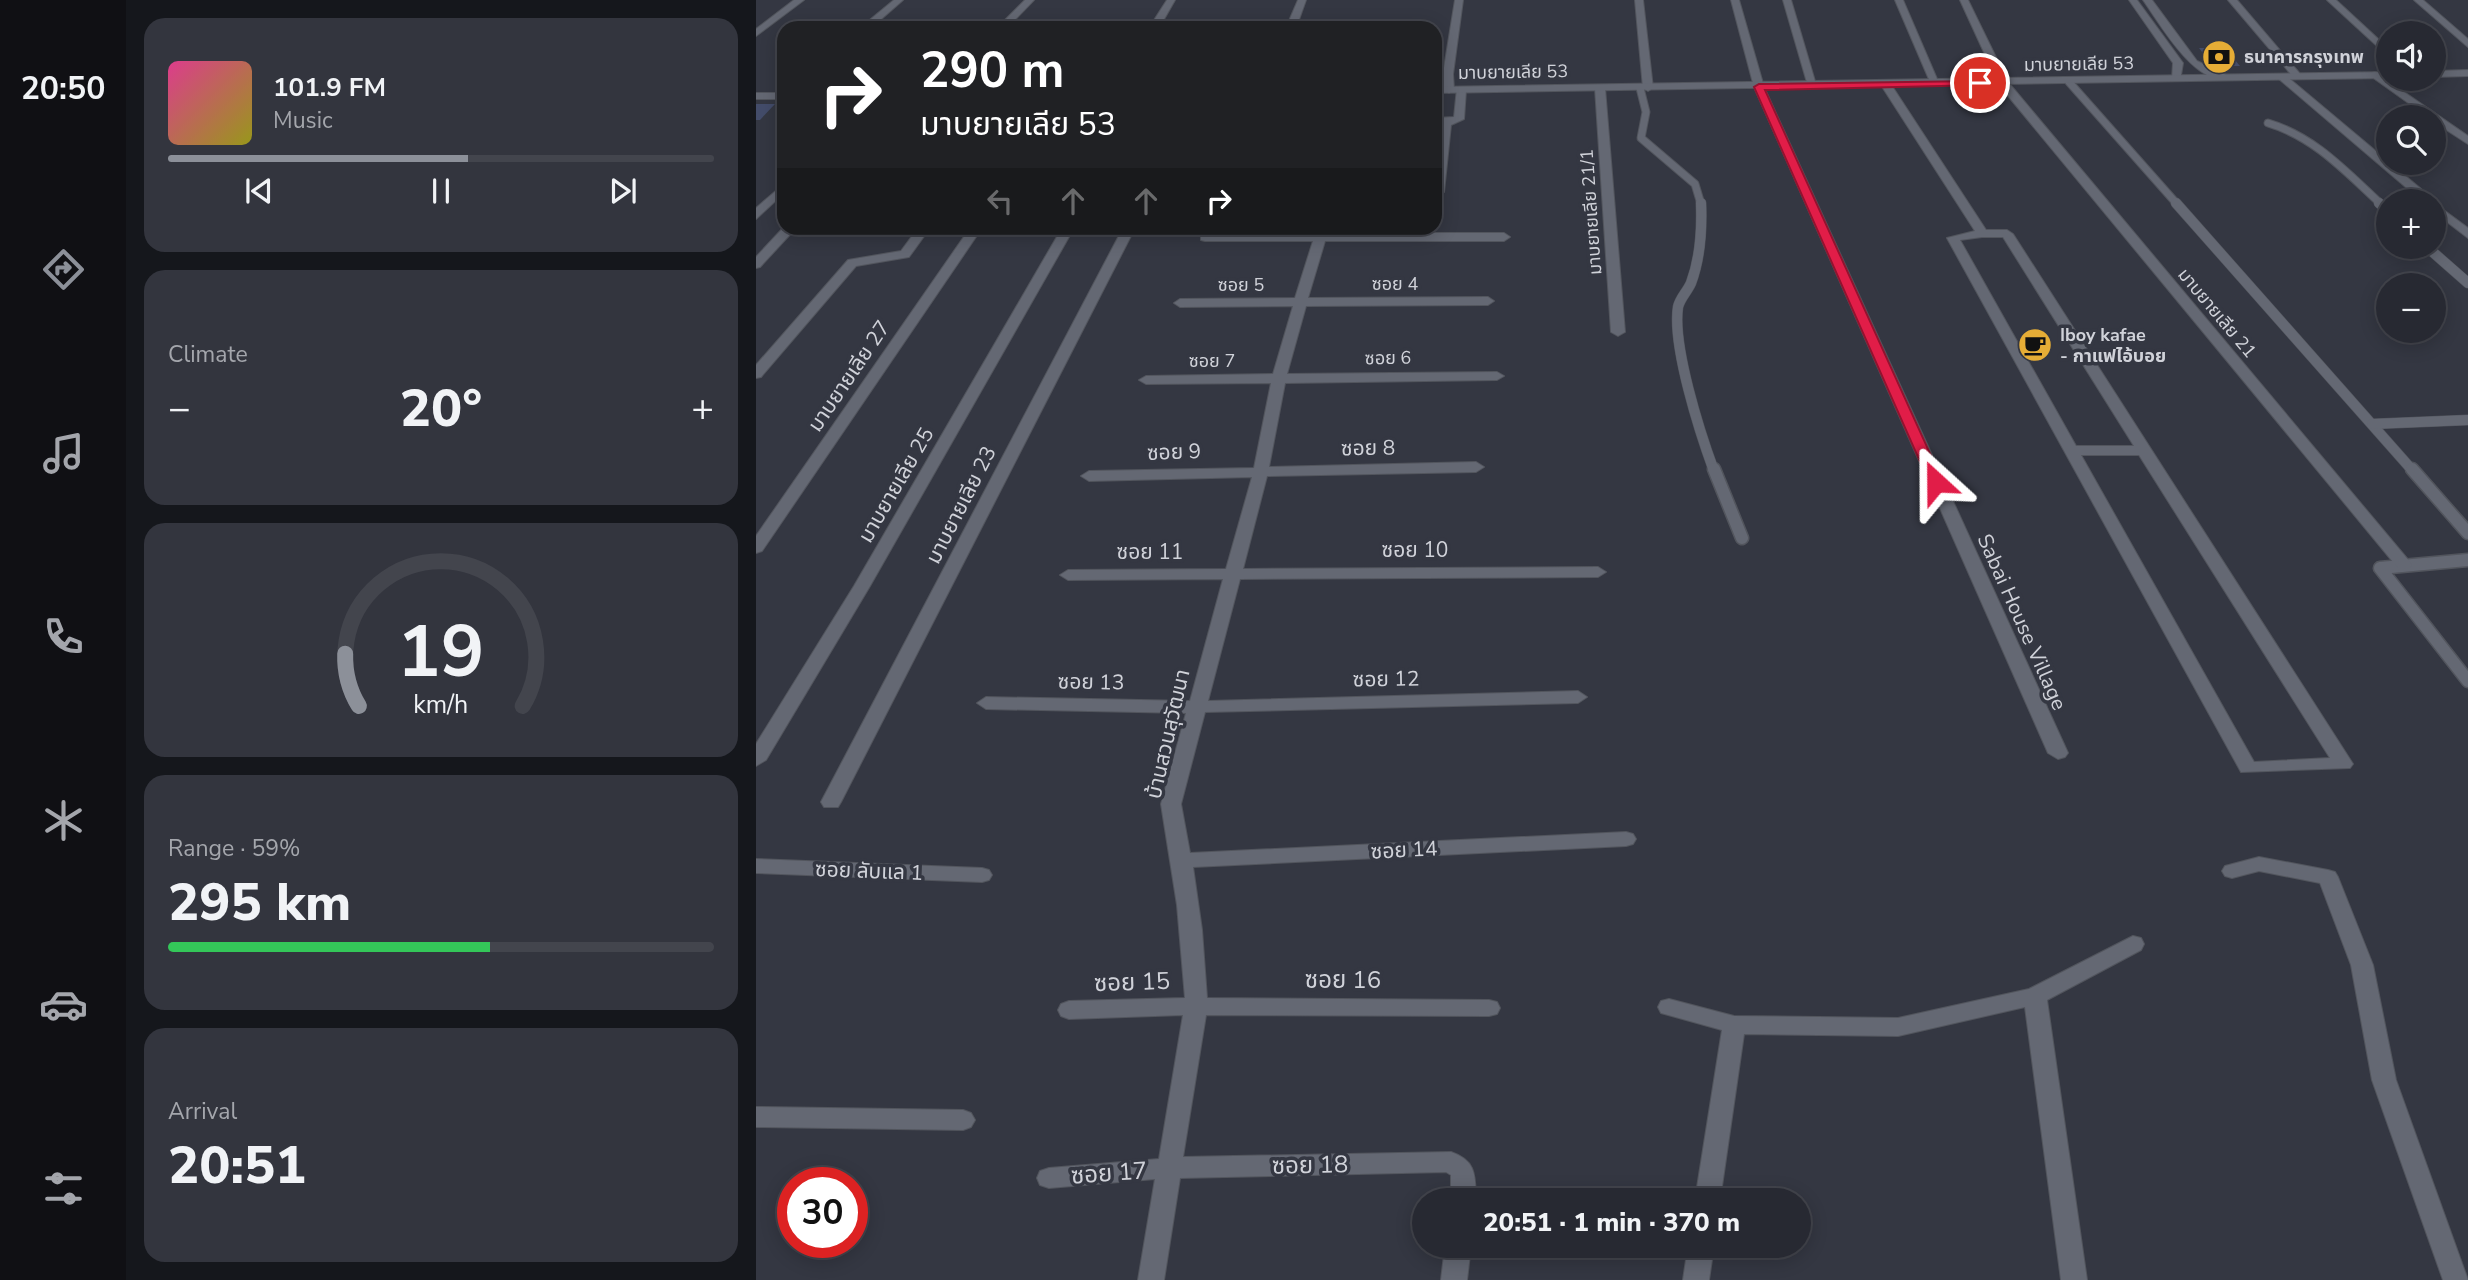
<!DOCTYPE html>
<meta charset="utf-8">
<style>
body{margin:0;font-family:"Nunito Sans","Noto Sans Thai",sans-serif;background:#33353e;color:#f1f3f6;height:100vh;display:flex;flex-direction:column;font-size:26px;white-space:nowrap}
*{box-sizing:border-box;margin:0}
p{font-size:23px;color:#a4a6ac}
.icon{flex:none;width:38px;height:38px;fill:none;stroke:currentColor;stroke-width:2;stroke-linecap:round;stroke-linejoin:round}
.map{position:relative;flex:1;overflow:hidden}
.sheet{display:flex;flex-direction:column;gap:18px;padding:18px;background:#15171c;width:630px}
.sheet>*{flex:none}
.top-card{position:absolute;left:21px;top:21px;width:665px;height:214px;border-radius:21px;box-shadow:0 4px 18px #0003,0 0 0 2px #43454d;background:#202124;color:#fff;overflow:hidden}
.fabs{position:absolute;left:1620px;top:21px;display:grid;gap:14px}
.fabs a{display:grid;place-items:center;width:70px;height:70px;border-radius:50%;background:#272932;box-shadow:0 4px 18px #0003,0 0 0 2px #43454d;font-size:35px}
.speed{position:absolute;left:21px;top:1167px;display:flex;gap:14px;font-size:35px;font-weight:700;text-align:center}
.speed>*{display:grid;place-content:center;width:91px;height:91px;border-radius:50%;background:#272932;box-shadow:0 4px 18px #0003,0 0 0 2px #43454d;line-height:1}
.speed .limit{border:10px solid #d22;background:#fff;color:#111}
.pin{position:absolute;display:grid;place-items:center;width:60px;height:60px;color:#fff;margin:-30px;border:4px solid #fff;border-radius:50%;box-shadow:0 2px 7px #0007}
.me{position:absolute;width:77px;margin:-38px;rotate:336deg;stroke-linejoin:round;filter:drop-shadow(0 0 5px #0008)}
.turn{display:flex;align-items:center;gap:24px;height:147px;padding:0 28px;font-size:32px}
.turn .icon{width:91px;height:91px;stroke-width:2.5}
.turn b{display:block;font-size:49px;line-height:60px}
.lanes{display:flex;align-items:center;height:66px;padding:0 28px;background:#0003;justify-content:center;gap:35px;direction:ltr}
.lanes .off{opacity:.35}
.big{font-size:52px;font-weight:800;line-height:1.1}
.sheet .widget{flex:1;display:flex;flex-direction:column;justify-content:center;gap:10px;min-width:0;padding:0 24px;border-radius:21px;background:#33353e}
.sheet .dial{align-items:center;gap:0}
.dial svg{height:182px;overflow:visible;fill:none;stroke:#43454d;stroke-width:7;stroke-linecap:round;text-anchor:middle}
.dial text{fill:#f1f3f6;stroke:none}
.song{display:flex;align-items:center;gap:21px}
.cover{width:84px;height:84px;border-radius:10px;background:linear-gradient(135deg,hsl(330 70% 55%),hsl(60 70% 35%))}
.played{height:7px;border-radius:4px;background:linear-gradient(90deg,#8c9099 55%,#43454d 55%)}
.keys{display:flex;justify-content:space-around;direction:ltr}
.heat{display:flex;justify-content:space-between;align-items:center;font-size:38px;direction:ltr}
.charge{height:10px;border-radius:5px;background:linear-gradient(90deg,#34c759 59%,#43454d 0)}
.trip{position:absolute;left:656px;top:1188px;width:399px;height:70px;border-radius:35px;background:#272932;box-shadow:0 4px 18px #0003,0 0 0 2px #43454d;font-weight:800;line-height:70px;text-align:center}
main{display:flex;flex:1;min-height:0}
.menu{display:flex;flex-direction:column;width:126px;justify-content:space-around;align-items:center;background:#101014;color:#a4a6ac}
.menu .icon{width:49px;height:49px}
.menu .on{color:#8c9099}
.menu b{font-size:32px;color:#f1f3f6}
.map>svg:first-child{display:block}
.building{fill:#434c6a}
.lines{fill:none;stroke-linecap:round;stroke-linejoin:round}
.service-far2-casing{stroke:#52555d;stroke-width:9}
.service-far1-casing{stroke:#52555d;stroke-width:11}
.service-casing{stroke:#52555d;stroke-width:15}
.minor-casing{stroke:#52555d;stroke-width:2}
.tertiary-casing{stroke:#52555d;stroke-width:2}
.service-far2{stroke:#646873;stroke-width:7}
.service-far1{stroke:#646873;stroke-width:10}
.service{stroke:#646873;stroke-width:12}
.minor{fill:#646873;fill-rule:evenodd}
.tertiary{fill:#646873;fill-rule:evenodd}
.route{fill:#e11d48;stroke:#92132f;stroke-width:2}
.labels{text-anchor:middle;stroke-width:7;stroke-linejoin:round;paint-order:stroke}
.far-poi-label{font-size:18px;font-weight:bold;fill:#d0d2d9;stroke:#343742;text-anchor:start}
.far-street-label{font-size:18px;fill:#d0d2d9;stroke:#343742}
.street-label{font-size:21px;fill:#d0d2d9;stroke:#343742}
.near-street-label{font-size:24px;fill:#d0d2d9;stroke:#343742}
</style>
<main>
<nav class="menu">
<b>20:50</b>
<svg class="icon on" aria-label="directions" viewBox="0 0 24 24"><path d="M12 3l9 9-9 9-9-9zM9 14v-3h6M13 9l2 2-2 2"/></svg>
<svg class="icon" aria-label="music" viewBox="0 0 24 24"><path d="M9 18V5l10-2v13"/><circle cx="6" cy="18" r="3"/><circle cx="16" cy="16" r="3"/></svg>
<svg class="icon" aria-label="phone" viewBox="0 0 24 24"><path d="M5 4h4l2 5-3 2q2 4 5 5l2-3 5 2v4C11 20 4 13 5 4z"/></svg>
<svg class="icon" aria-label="climate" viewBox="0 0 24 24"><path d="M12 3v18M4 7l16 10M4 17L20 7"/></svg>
<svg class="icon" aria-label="car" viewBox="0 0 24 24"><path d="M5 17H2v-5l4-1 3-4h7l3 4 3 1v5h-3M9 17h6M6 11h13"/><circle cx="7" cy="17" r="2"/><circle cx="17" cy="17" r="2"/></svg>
<svg class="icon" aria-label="filters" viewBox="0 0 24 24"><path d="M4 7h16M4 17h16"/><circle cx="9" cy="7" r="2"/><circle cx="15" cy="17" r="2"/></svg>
</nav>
<section class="sheet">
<div class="widget">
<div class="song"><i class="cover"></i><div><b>101.9 FM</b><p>Music</p></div></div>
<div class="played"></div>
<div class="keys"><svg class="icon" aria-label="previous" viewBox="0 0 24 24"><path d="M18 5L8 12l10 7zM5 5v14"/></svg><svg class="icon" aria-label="pause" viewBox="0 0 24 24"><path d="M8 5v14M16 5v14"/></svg><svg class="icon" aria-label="next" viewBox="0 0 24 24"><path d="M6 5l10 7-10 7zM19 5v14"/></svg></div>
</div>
<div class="widget"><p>Climate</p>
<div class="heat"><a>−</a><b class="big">20°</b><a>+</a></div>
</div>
<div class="widget dial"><svg viewBox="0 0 100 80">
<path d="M14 69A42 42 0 1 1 86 69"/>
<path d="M14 69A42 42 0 0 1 8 46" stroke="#8c9099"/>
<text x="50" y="56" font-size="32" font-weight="700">19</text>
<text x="50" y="72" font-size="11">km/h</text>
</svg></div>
<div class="widget"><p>Range · 59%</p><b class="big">295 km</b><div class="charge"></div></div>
<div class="widget"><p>Arrival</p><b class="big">20:51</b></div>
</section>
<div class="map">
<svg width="1712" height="1280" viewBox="0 0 1712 1280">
<rect width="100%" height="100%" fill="#343742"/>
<g class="building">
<path d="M1443,48H1469L1484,66H1457Z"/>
<path d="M1241,86L1249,95L1213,96L1206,87Z"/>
<path d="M0,104H19L4,120H0Z"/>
</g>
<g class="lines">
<g class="service-far2-casing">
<g id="service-far2">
<path d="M1313,82L1421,204"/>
<path d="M884,88L890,112L885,138L939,184L945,204"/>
<path d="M1512,123C1559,137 1590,172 1625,204"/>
</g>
</g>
<g class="service-far1-casing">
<g id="service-far1">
<path d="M945,203C946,228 944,259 935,283C931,292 924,298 922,307C916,346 944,433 958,471"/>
<path d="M1420,203L1657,471"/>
<path d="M1623,203L1633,212"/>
<path d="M1671,247L1712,283"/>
<path d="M1616,424L1712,420"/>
</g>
</g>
<g class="service-casing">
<g id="service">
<path d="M958,469L986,538"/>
<path d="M1656,469L1712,533"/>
<path d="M1712,560L1624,568L1712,681"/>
</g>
</g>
<g class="minor-casing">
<g id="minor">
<path d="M38,0H48L0,36V29Z"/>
<path d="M138,0H147L115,28H104Z"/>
<path d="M269,0H278L251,28H241Z"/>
<path d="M411,0H419L403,28H393Z"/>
<path d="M542,0H550L540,28H530Z"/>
<path d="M699,0H707L697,74L698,90L693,93L688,90L687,74Z"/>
<path d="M879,0H887L897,88L892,91L887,88Z"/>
<path d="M975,0H983L1008,87L1312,753L1309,757L1302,759L1292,753L998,87Z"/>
<path d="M1027,0H1035L1061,88L1052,86Z"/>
<path d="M1139,0H1147L1184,86L1175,84Z"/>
<path d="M1204,0H1212L1252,82L1654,562L1656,565L1654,568H1642L1243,85Z"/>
<path d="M1373,0H1381L1427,63L1424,81L1416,79L1417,63Z"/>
<path d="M1387,0H1396L1441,61L1472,76V80C1437,83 1405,25 1387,0Z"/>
<path d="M1472,0H1481L1545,75V79H1539Z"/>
<path d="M1571,0H1580L1633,49V57Z"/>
<path d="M1658,0H1667L1712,39V47Z"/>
<path d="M1619,72L1712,136V144L1678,122V117H1672L1616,77V73Z"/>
<path d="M1523,75H1529L1677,199L1679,201L1678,202L1666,201L1523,79Z"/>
<path d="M1126,83H1134L1230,230H1251L1257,234L1597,764L1594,768L1485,772L1191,238L1219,231L1125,85ZM1226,237H1247L1378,446H1320L1204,240ZM1325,455H1383L1574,758L1498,762Z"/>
<path d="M844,85L849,88L869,332L862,336L855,332L839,88Z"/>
<path d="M679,87L686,90L684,100L679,103Z"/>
<path d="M701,88L710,90L708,119L695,125L688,192L679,196L685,125L679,124V118L698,117Z"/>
<path d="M28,184V193L0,219V208Z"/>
<path d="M1678,203L1712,228V238L1678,212Z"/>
<path d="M28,227L40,228L4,267L0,268V257Z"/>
<path d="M162,228H174L153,257L100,266L5,377L0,378V365L92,260L145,251Z"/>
<path d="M214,228H226L6,551L0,553V536Z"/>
<path d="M306,228H318L114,586L10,760L0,766V744L98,586Z"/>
<path d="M367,228H379L85,802L82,807H68L65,802Z"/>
<path d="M582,228H598L589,233H748L754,237L748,241H569L552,298L732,297L738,301L732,305L550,306L531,374L741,372L748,376L741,380L529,383L513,467L720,462L728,467L720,472L511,476L487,569L842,567L850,572L842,577L484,579L452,701L822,691L831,697L822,703L449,712L425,804L434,853L870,832L877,834L880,839L877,844L870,846L437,867L446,930L451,998L733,1000L741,1002L744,1008L741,1014L733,1016L450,1015L427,1157L695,1152C721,1161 719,1176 720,1200H695V1175L690,1172L424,1178L408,1280H382L399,1179L293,1188L284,1185L281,1178L284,1171L293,1168L403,1159L427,1015L313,1019L305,1016L302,1010L305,1004L313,1001L429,998L421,905L405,804L430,713L230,709L221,703L230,697L434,701L467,579L312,580L304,575L312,570L470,569L496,477L333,481L325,476L333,471L498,468L515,383L390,384L383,380L390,376L517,374L537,306L424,307L418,303L424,299L539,298L557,241H449L445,240V234L566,233Z"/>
<path d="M1503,857L1572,870L1579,872L1582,877L1617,965L1640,1080L1712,1280H1687L1616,1080L1595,965L1564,883L1503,871L1476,878L1469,876L1466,871L1469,866Z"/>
<path d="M0,859L226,868L233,870L236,875L233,880L226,882L0,873Z"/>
<path d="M1377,936L1385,938L1388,944L1385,950L1291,1000L1331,1280H1305L1269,1007L1142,1036L988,1034L964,1200H939L966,1030L905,1013L902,1007L905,1001L913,999L978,1016L1142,1018L1273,989Z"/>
<path d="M0,1107L207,1110L215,1113L219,1120L215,1127L207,1130L0,1127Z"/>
<path d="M689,1246H715L711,1280H685Z"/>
<path d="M932,1246H958L953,1280H927Z"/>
</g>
</g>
<g class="tertiary-casing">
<g id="tertiary">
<path d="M1712,70V76L1678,77V71Z"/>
<path d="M1633,72V78L679,93V87Z"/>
<rect x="0" y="93" width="28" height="6"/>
</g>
</g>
<use href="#service-far2" class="service-far2"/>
<use href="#service-far1" class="service-far1"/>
<use href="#service" class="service"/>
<use href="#minor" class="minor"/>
<use href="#tertiary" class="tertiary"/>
</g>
<path class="route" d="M1224,81L1228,85L1009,90L1187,482L1180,486L1173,482L998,87L1003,84Z"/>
<defs>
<g id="bank-disc" transform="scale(1.75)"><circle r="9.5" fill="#e6ad36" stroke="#343742"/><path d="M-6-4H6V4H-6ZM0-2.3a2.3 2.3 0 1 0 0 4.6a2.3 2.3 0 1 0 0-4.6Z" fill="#111"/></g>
<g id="cafe-disc" transform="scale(1.75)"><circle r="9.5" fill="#e6ad36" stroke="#343742"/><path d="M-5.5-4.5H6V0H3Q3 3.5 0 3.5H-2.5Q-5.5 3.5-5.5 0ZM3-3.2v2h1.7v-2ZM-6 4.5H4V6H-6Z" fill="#111"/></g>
</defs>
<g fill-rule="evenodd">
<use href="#bank-disc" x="1463" y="57"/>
<use href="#cafe-disc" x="1279" y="345"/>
</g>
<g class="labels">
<g class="far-poi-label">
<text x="1488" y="63">ธนาคารกรุงเทพ</text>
<text x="1304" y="341">Iboy kafae<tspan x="1304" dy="21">- กาแฟไอ้บอย</tspan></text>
</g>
<g class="far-street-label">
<text transform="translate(1323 64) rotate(-1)" y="6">มาบยายเลีย 53</text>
<text transform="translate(757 72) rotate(-1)" y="6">มาบยายเลีย 53</text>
<text transform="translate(835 212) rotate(-94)" y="6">มาบยายเลีย 21/1</text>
<text x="639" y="290">ซอย 4</text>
<text x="485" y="291">ซอย 5</text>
<text transform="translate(1461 313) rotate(50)" y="6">มาบยายเลีย 21</text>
<text transform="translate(632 358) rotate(-1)" y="6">ซอย 6</text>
<text x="456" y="367">ซอย 7</text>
</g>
<g class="street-label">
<text transform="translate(93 376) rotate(-56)" y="7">มาบยายเลีย 27</text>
<text transform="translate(612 448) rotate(-1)" y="7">ซอย 8</text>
<text transform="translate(418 452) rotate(-2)" y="7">ซอย 9</text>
<text transform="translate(140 485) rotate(-60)" y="7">มาบยายเลีย 25</text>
<text transform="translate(205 505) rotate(-63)" y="7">มาบยายเลีย 23</text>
<text x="659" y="557">ซอย 10</text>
<text x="394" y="559">ซอย 11</text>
<text transform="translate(1266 622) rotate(66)" y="7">Sabai House Village</text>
<text transform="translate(630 679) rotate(-1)" y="7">ซอย 12</text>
<text transform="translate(335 682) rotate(1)" y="7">ซอย 13</text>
<text transform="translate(412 734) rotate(-77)" y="7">บ้านสวนสุวัฒนา</text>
<text transform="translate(648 850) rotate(-3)" y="7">ซอย 14</text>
<text transform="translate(113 871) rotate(2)" y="7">ซอย ลับแล 1</text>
</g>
<g class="near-street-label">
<text x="587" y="988">ซอย 16</text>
<text transform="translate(376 982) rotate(-2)" y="8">ซอย 15</text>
<text transform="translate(554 1165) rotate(-1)" y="8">ซอย 18</text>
<text transform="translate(353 1173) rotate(-4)" y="8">ซอย 17</text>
</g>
</g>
</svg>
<div class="fabs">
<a><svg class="icon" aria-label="sound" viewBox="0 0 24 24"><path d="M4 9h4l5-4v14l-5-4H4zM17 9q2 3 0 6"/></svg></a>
<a><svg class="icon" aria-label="search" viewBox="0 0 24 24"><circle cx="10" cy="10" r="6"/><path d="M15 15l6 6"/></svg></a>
<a>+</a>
<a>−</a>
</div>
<div class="speed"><div class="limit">30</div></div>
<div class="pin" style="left:1224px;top:83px;background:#d93025"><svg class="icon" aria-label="arrive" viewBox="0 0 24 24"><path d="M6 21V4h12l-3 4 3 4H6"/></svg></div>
<svg class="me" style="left:1180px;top:482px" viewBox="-20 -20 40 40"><path d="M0-17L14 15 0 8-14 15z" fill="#e11d48" stroke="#fff" stroke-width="4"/></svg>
<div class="trip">20:51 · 1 min · 370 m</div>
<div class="top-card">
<div class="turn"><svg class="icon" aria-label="right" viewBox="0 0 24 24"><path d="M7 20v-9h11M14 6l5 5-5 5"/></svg><div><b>290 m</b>มาบยายเลีย 53</div></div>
<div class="lanes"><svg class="icon off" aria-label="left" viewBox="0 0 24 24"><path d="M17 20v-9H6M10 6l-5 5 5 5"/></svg><svg class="icon off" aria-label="ahead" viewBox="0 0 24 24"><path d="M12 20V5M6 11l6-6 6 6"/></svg><svg class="icon off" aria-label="ahead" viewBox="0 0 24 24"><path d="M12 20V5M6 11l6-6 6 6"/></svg><svg class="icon" aria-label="right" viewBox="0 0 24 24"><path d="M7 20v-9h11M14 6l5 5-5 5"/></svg></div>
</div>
</div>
</main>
